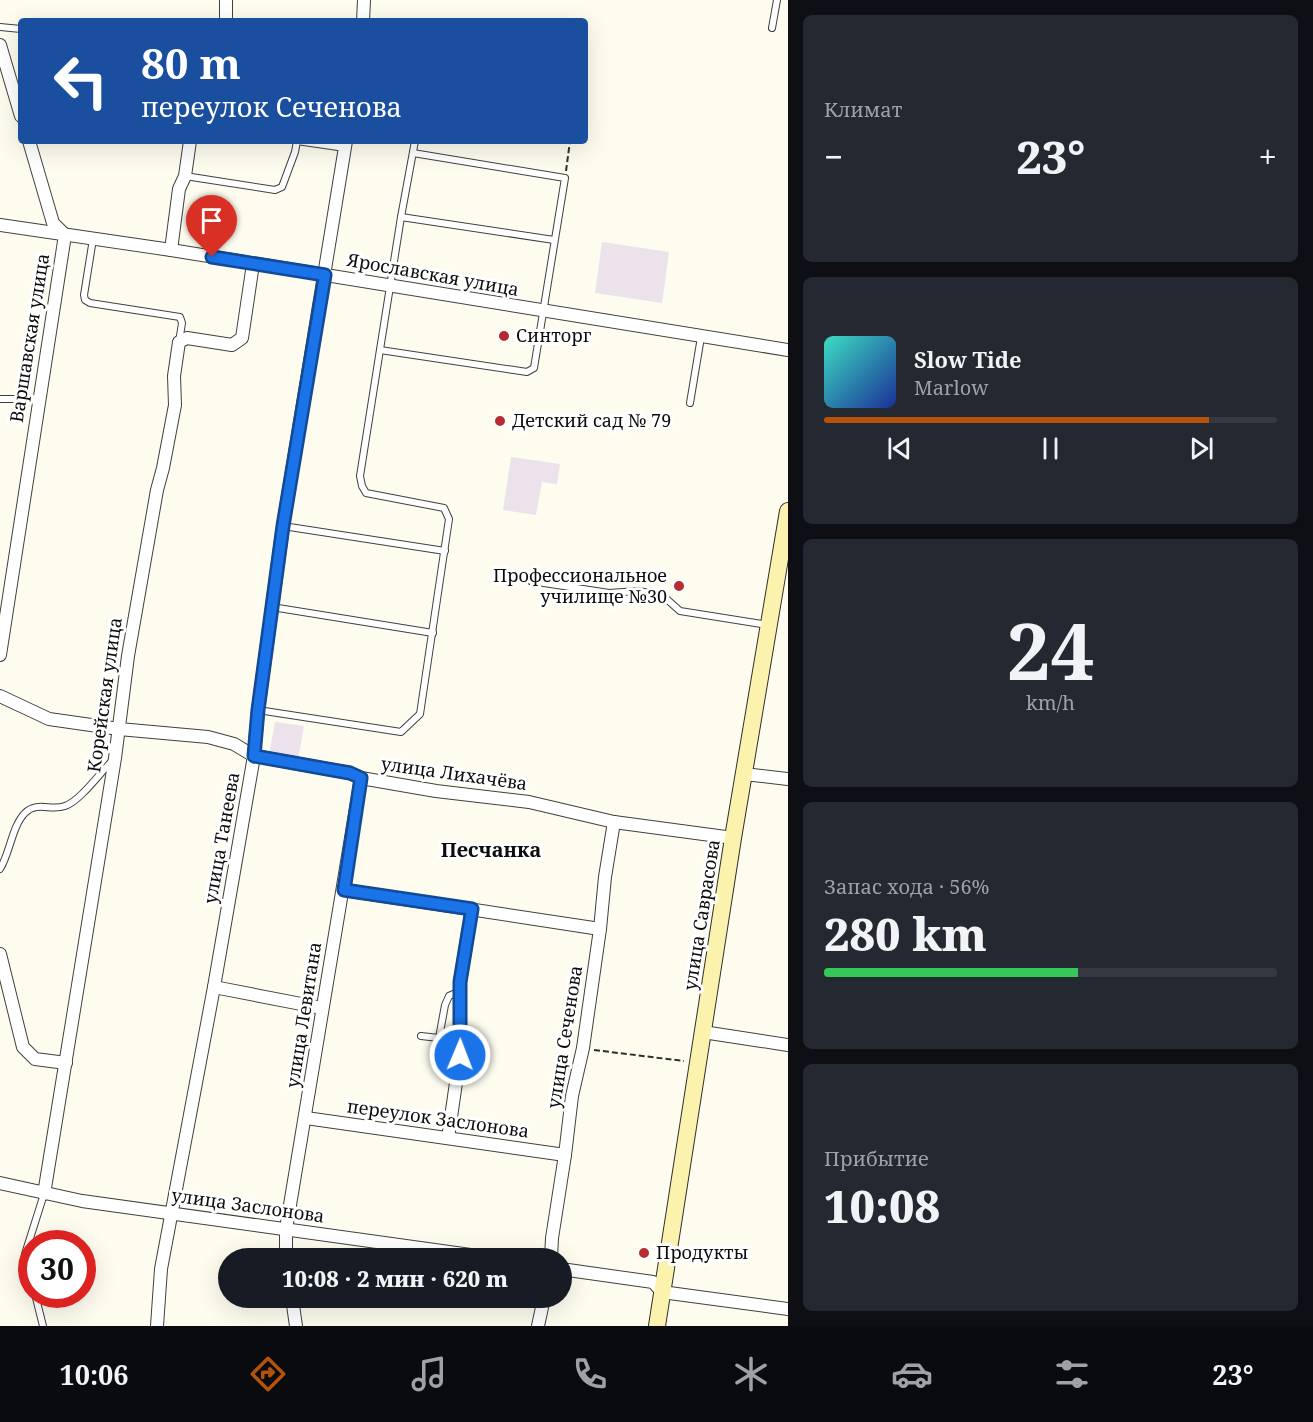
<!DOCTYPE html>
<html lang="ru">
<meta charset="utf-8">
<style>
body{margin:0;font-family:"Noto Serif",serif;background:#242831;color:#f1f3f6;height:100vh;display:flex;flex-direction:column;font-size:22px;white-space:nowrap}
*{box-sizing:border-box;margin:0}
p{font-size:20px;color:#9ea1a6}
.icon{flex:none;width:33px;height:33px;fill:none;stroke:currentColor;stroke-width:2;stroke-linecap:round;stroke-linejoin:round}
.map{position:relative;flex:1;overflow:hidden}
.panel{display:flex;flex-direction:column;gap:15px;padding:15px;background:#0d0f14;width:525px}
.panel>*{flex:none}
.guide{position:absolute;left:18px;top:18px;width:570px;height:126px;border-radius:6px;box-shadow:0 6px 24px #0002;background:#1a4fa0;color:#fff;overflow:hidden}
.speed{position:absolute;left:18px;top:1230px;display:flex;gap:12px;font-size:30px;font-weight:700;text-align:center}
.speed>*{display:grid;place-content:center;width:78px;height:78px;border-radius:50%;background:#171b24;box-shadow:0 6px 24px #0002;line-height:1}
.speed .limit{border:9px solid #d22;background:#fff;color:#111}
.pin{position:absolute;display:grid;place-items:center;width:51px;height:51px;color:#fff;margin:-62px -26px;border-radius:50% 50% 50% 0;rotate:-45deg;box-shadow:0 0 6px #0007}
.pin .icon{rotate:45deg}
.me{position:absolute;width:66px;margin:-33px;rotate:1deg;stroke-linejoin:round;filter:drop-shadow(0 0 4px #0008)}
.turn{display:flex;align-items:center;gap:21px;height:126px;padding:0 24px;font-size:27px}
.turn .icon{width:78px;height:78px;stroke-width:2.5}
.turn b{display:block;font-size:42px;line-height:51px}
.big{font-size:45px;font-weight:800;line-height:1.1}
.panel .card{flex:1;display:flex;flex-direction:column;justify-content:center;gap:9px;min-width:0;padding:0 21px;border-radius:9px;background:#242831}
.panel .dial{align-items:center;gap:0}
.dial b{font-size:78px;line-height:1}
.song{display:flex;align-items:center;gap:18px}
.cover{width:72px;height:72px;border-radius:9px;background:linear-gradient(135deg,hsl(170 70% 55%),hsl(230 70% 35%))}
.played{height:6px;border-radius:3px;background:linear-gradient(90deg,#b45309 85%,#363941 85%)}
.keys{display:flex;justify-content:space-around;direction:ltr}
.heat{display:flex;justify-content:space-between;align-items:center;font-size:33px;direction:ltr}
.charge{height:9px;border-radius:4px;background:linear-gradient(90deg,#34c759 56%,#363941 0)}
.trip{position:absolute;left:218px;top:1248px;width:354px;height:60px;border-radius:30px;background:#171b24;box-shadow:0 6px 24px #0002;font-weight:800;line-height:60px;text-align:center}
.menu{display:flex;height:96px;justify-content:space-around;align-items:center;background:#090b0e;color:#9ea1a6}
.menu .icon{width:42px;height:42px}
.menu .current{color:#b45309}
.menu b{font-size:27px;color:#f1f3f6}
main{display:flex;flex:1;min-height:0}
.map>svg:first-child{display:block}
.industrial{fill:#ebe2ec}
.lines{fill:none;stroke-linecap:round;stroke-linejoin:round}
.lane-casing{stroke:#404040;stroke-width:8}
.street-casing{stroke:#404040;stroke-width:14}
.secondary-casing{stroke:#2f2f2f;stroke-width:18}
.path{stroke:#2f2f2f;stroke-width:2;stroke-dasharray:6 3;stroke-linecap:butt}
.lane{stroke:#fff;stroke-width:6}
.street{stroke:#fff;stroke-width:12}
.secondary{stroke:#fbf3ad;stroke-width:16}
.route-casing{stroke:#114b97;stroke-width:15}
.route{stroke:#1a73e8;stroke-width:10}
.poi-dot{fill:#b62d31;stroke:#fff;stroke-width:2}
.labels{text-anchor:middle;stroke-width:6;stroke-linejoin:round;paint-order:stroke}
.street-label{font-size:18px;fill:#0d0d0d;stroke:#fff}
.poi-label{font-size:18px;fill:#0d0d0d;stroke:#fff;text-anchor:start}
.neighbourhood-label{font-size:20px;font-weight:bold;fill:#0d0d0d;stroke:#fff}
</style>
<main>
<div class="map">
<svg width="788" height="1326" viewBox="0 0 788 1326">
<rect width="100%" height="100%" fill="#fefbef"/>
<g class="industrial">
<path d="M602,242L669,252L662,303L595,293Z"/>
<path d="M511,457L560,464L557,484L542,482L536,515L503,510Z"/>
<path d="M275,722L304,726L298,760L269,755Z"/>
</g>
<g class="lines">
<g class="lane-casing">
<g id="lane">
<path d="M0,27L21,29"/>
<path d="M772,28L777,0"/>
<path d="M297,141L345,148"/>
<path d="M185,176L275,190L282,187L295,152L297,141"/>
<path d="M401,217L554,240"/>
<path d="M93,239L84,295L85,300L90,303L180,317L182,323L179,342"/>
<path d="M380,350L527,372L534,368L565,178L413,153"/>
<path d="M0,399H39"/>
<path d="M690,403L701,337"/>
<path d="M283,526L445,551"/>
<path d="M531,581L609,593L638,591L662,595L680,611L768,625"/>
<path d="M272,607L433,633"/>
<path d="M258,710L401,732L420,714L449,519L444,508L366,493L362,486L360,476L401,217L415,141"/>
<path d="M0,869C10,853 12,826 25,813C37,801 51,811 65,806C80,801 100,773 112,761"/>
<path d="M421,1036L439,1038L445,1005L449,996L460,991"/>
<path d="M32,1281L25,1254L44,1194"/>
<path d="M35,1294L43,1326"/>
</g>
</g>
<g class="street-casing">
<g id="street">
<path d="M226,21V0"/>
<path d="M363,21L364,0"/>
<path d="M0,45L21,116"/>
<path d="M0,225L171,250L788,350"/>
<path d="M171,250L179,189L185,176L190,141"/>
<path d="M0,655L65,235L53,223L29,141"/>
<path d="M0,696L49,719L119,729L208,737L234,744L254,756L350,773L361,778L436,791L529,802L614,822L733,838"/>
<path d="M744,774L788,779"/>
<path d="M344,890L600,929"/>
<path d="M0,954L23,1047L35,1059L66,1063"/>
<path d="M214,987L322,1008"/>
<path d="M703,1032L788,1045"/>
<path d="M306,1118L565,1155"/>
<path d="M448,1138L460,1055V982L472,909"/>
<path d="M0,1183L82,1201L492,1258"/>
<path d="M44,1194L115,758L128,656L157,490L163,468L175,405L174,376L179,342L187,338L232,345L242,338L253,264"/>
<path d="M286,1258V1229L361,778"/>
<path d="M551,1258L552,1238L565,1155L572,1096L583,1048L600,929L605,877L614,822"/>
<path d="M561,1269L653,1282L662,1292L788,1309"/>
<path d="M292,1298L296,1326"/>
<path d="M157,1326L161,1269L214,987L254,756L258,710L283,526L346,141"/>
<path d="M538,1326L544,1298"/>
</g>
</g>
<g class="secondary-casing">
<path id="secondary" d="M657,1326L733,838L788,511"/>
</g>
<g class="path">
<path d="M566,171L570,141"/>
<path d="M594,1050L684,1061"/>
</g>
<use href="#lane" class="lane"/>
<use href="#street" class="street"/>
<use href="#secondary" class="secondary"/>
</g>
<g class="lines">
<g class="route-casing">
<path id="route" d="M212,257L325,275L283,526L258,710L254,756L350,773L361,778L344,890L472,909L460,982V1055"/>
</g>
<use href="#route" class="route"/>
</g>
<g class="poi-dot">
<circle cx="504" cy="336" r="6"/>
<circle cx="500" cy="421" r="6"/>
<circle cx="679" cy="586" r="6"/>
<circle cx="644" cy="1253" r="6"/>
</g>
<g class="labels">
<g class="street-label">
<text transform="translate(433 275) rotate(10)" y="6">Ярославская улица</text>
<text transform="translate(30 338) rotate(-81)" y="6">Варшавская улица</text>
<text transform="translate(105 695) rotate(-82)" y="6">Корейская улица</text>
<text transform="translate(454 774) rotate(8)" y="6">улица Лихачёва</text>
<text transform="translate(222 838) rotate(-80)" y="6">улица Танеева</text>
<text transform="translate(702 915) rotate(-81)" y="6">улица Саврасова</text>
<text transform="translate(304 1015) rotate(-81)" y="6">улица Левитана</text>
<text transform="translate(565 1037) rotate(-81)" y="6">улица Сеченова</text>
<text transform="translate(438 1119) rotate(8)" y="6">переулок Заслонова</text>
<text transform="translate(248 1206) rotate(8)" y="6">улица Заслонова</text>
</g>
<g class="poi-label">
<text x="516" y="342">Синторг</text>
<text x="512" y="427">Детский сад № 79</text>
<text x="667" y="582" text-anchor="end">Профессиональное<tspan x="667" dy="21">училище №30</tspan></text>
<text x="656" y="1259">Продукты</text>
</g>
<g class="neighbourhood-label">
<text x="491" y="857">Песчанка</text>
</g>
</g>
</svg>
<div class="speed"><div class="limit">30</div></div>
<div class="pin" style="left:212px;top:257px;background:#d93025"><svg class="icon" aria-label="arrive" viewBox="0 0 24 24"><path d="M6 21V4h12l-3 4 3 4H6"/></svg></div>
<svg class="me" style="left:460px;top:1055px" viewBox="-20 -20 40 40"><circle r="17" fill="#1a73e8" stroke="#fff" stroke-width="3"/><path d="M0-11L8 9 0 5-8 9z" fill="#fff"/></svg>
<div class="trip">10:08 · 2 мин · 620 m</div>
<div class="guide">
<div class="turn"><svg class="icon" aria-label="left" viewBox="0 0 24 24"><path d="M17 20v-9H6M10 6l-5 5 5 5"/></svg><div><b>80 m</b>переулок Сеченова</div></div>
</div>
</div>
<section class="panel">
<div class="card"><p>Климат</p>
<div class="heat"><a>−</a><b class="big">23°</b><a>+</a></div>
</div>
<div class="card">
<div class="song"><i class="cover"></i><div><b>Slow Tide</b><p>Marlow</p></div></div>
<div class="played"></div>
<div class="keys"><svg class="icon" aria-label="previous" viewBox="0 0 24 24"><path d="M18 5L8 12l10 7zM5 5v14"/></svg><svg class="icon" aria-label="pause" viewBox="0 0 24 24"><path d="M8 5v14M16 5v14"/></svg><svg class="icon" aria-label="next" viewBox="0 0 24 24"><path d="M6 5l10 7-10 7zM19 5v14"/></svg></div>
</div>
<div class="card dial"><b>24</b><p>km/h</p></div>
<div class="card"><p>Запас хода · 56%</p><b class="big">280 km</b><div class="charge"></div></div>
<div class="card"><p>Прибытие</p><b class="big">10:08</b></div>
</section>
</main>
<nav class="menu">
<b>10:06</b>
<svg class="icon current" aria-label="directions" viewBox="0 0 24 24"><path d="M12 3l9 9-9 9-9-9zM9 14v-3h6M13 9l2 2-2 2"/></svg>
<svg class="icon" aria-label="music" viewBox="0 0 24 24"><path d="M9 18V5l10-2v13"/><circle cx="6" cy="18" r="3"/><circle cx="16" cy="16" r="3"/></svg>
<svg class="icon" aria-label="phone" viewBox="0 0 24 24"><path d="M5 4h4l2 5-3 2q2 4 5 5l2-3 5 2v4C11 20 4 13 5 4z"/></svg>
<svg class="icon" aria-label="climate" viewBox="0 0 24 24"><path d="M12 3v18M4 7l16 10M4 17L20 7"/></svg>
<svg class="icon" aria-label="car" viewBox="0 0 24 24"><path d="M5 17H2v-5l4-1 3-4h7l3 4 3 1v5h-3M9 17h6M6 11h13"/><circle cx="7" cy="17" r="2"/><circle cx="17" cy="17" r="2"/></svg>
<svg class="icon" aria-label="filters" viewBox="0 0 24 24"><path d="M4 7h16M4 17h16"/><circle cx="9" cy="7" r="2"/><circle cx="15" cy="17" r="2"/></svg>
<b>23°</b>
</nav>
